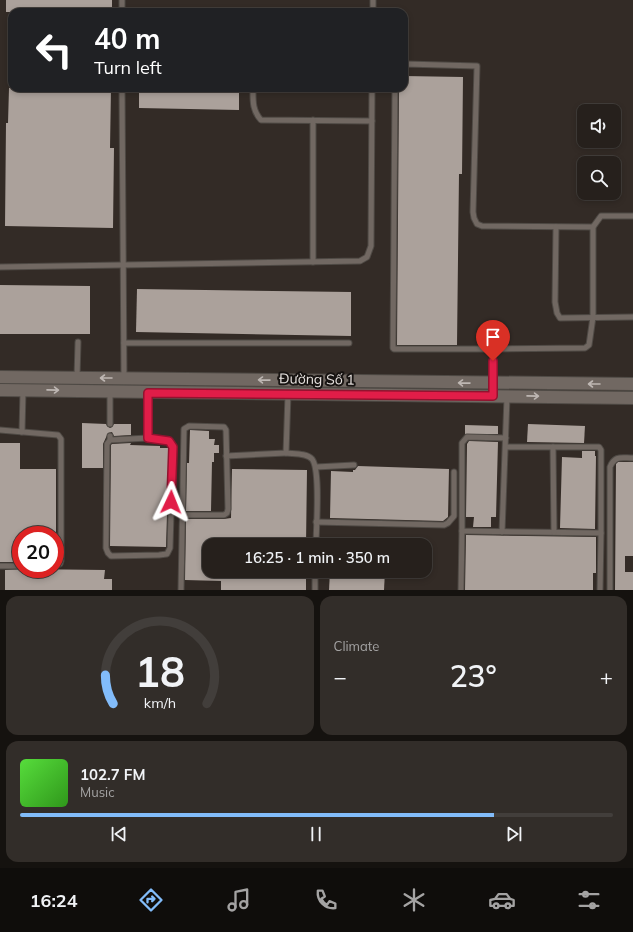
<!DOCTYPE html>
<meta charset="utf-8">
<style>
body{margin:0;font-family:Mulish,sans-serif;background:#322d29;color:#f1f3f6;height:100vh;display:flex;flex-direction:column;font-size:15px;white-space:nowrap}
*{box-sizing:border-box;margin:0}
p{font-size:13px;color:#a4a3a3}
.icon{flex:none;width:22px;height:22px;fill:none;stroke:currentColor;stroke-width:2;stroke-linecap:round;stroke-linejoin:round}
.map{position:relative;height:590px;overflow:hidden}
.sheet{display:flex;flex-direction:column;gap:6px;padding:6px;background:#15120f;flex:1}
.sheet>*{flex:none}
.banner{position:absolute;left:8px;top:8px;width:400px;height:84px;border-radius:12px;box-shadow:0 2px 6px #0003,0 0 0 1px #423e3b;background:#202124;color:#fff;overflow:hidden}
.buttons{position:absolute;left:577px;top:104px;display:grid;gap:8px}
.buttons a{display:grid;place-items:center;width:44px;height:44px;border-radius:8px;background:#26201c;box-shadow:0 2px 6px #0003,0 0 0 1px #423e3b;font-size:20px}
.speed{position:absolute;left:12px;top:526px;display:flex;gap:8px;font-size:20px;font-weight:700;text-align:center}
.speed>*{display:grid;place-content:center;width:52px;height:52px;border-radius:50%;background:#26201c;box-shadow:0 2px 6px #0003,0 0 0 1px #423e3b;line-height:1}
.speed .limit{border:6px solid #d22;background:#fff;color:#111}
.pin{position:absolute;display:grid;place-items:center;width:34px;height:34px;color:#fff;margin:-41px -17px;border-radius:50% 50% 50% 0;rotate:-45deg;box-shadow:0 0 4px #0007}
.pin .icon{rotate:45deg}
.me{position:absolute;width:44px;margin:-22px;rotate:2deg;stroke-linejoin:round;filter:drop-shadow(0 0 3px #0008)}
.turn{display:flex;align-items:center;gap:14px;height:84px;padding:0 20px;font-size:18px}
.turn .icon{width:52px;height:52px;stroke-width:2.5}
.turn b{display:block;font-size:28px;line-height:34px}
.big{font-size:30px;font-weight:600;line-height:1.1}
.sheet .card{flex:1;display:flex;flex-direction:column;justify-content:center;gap:6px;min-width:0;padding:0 14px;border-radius:12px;background:#322d29}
.sheet .dial{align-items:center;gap:0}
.dial svg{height:104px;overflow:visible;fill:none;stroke:#423e3b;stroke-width:7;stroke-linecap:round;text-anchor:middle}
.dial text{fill:#f1f3f6;stroke:none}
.song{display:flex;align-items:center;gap:12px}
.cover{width:48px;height:48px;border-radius:6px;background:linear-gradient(135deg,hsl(110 70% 55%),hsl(110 70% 35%))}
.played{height:4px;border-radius:2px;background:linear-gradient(90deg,#82bcfa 80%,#423e3b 80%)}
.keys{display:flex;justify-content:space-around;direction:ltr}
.heat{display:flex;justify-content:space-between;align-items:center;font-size:22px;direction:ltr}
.sheet .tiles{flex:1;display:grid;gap:6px;grid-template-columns:1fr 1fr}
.card:last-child{grid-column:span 2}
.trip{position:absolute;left:202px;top:538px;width:230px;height:40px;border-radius:12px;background:#26201c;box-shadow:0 2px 6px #0003,0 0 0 1px #423e3b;font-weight:600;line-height:40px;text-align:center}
.dock{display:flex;height:64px;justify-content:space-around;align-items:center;background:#0f0d0b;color:#a4a3a3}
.dock .icon{width:28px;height:28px}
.dock .current{color:#82bcfa}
.dock b{font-size:18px;color:#f1f3f6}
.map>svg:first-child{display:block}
.building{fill:#aba19b}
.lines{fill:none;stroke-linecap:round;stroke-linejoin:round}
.lane-casing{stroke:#4f4a45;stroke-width:7}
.secondary-casing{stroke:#4f4a45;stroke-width:14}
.lane{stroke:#716862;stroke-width:5}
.secondary{stroke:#716862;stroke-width:12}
.oneway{stroke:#beb7b3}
.route-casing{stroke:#92132f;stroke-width:10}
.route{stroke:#e11d48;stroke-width:7}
.labels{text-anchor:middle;stroke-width:4;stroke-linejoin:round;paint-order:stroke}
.street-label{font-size:14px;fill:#e7e2df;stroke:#181412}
</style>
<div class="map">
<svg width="633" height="590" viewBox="0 0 633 590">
<rect width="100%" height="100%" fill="#332b26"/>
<g class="building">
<rect x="6" y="0" width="106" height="12"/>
<path d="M404,76L463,77L462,174H459L457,345H397L399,88H404Z"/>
<path d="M9,88H111L110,148H114L113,228L5,226L6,123H8Z"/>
<path d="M139,88H239V110L139,108Z"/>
<path d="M0,285L90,286V334H0Z"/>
<path d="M137,289L351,292V336L136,332Z"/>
<path d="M82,423L106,424L107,426L110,428L112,427L114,424H131V435L114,436L112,432L108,433L103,444V468H82Z"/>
<path d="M528,424L585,426L584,443L527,442Z"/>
<path d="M465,425L498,426V434H465Z"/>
<path d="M190,430L209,431V439H215L214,445H219V453H214V462H212L211,511H186L187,463H189Z"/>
<path d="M469,441L498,442L496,517H491V527H473L474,517H466L467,444Z"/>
<path d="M0,443H20V469H56V535H21V562H0Z"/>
<path d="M131,443L130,445L160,446V448H169L166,547L110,546L111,445L112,444Z"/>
<path d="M582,451H595V456H596L595,529L560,528L562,457L582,458Z"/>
<path d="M618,462H633V556H625V572H633V590H615L616,464Z"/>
<path d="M358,466L449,469L448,517L443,521L330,518L331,471L353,472V470H355Z"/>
<path d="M232,469L307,470L306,545H209V571H306V590H221V581L185,580L186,519H224L231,518Z"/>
<path d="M466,535L596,537V573H593V590H465Z"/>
<path d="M24,569L105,570L104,579H112V590H5V570Z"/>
<path d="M330,571H385L384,590H329Z"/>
</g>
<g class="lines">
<g class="lane-casing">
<g id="lane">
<path d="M122,12V0"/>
<path d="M373,12V0"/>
<path d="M404,65L406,64L477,66L473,212L474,218L477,224L482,226L593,227"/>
<path d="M122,88L124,378"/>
<path d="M253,88C253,100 252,110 261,120L372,121"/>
<path d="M395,88L393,348L394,349H493"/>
<path d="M313,120V262"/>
<path d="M556,227L555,302L557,313L560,318L633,317"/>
<path d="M0,267L360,261L367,257L371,246L372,88"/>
<path d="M124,343H349"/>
<path d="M77,377L78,342"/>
<path d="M493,383V349L585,348L589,345L593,317V227L601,216H633"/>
<path d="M110,392V424"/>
<path d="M0,430L58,435L61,439V561L60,564L55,566"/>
<path d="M22,432L23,391"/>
<path d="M110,436V440L107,444L106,548L108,553L111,556L159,555L167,554L170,548L173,447L169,441L148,438L110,440"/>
<path d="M148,438V393"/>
<path d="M506,447H599L601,450V533L462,531V443L467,437L506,438"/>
<path d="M553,447L554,532"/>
<path d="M286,453C293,454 307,453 312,459C321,470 316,529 316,545"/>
<path d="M226,456L286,453L288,394"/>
<path d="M316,467L354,465"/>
<path d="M316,522L444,525L448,523L454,516V472"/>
<path d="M502,532L507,397"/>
<path d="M0,566H21"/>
<path d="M181,590L184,429L189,426L224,427L226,430L228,509L227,513L224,515H181"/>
<path d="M315,590V571"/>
<path d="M461,590L462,531"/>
<path d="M600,590L601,533"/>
<path d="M610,590V467C615,455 621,458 633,458"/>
</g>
</g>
<g class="secondary-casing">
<g id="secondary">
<path d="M0,377L633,384"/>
<path d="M0,390L633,398"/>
</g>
</g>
<use href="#lane" class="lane"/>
<use href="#secondary" class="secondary"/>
</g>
<defs><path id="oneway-shaft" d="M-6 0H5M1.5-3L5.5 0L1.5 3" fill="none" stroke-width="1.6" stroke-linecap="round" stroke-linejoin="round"/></defs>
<g class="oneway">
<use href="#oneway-shaft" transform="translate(106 378) rotate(-180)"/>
<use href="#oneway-shaft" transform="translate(264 380) rotate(-179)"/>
<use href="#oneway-shaft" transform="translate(464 383) rotate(-179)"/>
<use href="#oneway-shaft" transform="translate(594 384) rotate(-180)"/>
<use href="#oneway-shaft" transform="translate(53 390) rotate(1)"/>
<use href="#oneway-shaft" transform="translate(533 396) rotate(1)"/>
</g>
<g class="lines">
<g class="route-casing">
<path id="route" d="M171,502L173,447L169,441L148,438V393L493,396V361"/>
</g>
<use href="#route" class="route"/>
</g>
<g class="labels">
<g class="street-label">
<text transform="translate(317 379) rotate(1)" y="5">Đường Số 1</text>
</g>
</g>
</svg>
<div class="buttons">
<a><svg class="icon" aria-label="sound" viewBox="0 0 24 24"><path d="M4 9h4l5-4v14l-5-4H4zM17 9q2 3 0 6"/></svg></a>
<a><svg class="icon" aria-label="search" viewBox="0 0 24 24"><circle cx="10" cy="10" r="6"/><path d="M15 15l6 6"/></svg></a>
</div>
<div class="speed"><div class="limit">20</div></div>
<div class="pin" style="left:493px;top:361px;background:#d93025"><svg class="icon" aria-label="arrive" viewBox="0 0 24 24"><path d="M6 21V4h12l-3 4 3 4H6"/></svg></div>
<svg class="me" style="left:171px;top:502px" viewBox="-20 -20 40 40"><path d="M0-17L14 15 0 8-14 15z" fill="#e11d48" stroke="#fff" stroke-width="4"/></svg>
<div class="trip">16:25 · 1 min · 350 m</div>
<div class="banner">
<div class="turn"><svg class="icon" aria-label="left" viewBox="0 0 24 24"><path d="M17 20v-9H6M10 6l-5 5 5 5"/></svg><div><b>40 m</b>Turn left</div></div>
</div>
</div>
<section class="sheet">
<div class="tiles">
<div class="card dial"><svg viewBox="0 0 100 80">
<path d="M14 69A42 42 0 1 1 86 69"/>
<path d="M14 69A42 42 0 0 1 8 47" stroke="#82bcfa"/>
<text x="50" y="56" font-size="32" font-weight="700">18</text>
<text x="50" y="72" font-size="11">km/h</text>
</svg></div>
<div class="card"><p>Climate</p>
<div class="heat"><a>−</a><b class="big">23°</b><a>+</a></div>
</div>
<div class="card">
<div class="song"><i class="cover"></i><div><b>102.7 FM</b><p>Music</p></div></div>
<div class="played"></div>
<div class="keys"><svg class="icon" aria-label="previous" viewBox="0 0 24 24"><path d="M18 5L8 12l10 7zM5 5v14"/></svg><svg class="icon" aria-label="pause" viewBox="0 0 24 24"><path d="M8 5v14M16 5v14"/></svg><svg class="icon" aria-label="next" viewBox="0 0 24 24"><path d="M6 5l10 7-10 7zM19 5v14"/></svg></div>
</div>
</div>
</section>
<nav class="dock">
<b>16:24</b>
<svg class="icon current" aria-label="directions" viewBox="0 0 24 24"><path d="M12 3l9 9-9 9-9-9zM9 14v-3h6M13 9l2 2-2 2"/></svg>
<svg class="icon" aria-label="music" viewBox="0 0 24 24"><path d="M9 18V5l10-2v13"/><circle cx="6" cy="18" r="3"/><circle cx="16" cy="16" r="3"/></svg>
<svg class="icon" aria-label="phone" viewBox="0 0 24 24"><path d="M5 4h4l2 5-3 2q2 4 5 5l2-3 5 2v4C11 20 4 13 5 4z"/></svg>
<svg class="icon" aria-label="climate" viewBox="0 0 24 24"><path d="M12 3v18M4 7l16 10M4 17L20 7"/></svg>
<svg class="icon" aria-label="car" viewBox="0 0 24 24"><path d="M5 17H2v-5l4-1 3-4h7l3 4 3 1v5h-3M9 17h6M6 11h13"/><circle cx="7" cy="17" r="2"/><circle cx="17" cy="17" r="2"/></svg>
<svg class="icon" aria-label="filters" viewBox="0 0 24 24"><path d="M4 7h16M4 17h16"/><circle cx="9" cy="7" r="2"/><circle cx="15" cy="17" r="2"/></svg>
</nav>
